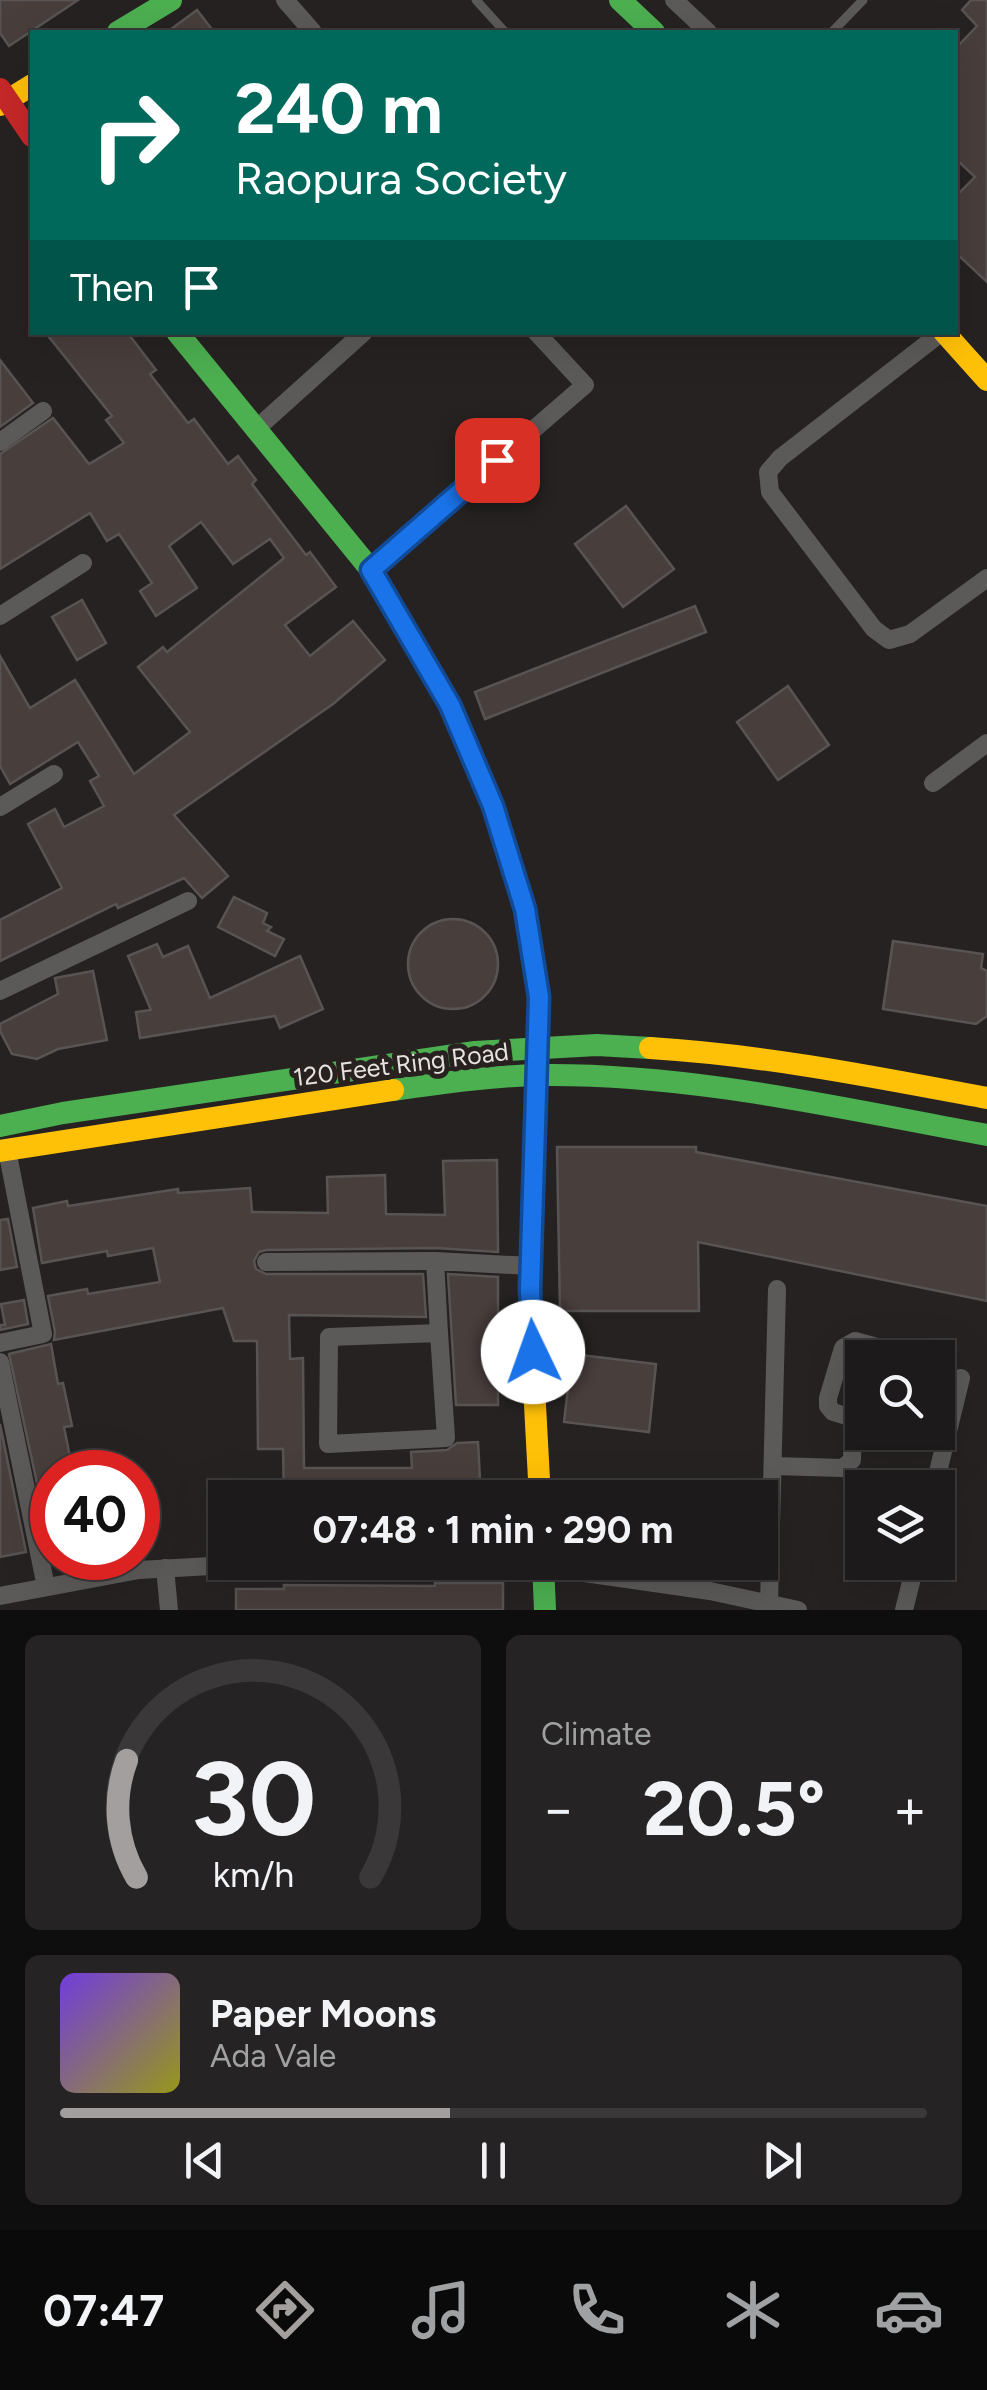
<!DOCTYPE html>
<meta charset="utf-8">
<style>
body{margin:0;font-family:Figtree,sans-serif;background:#252323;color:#f1f3f6;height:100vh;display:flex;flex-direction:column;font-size:38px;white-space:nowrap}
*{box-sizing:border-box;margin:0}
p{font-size:32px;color:#a0a1a2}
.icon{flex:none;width:55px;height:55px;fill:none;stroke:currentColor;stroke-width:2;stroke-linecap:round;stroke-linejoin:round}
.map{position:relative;height:1610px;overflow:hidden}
.panel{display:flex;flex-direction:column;gap:25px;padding:25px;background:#0f0e0e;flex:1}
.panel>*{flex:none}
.guide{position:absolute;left:30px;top:30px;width:928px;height:305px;border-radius:0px;box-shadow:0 10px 40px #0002,0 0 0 2px #3a3839;background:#00695c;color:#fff;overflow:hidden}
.fabs{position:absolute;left:845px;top:1340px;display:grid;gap:20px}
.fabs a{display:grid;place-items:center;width:110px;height:110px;border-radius:0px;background:#1c1a1a;box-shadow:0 10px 40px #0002,0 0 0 2px #3a3839;font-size:50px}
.speed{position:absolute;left:30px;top:1450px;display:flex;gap:20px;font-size:50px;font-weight:700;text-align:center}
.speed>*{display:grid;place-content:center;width:130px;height:130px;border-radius:50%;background:#1c1a1a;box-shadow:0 10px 40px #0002,0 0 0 2px #3a3839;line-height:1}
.speed .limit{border:15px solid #d22;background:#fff;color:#111}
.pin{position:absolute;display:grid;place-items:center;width:85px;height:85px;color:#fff;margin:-42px;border-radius:20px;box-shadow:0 5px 15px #0006}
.me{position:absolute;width:110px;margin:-55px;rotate:357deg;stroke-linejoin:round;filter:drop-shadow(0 0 8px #0008)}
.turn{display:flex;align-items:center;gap:35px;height:210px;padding:0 40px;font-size:45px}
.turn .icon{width:130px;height:130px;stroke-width:2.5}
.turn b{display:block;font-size:70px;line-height:85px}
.then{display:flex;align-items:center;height:95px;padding:0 40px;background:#0003;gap:20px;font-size:38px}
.big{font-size:75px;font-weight:700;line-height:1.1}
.panel .tile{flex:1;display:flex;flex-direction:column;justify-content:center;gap:15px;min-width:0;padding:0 35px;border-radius:15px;background:#252323}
.panel .dial{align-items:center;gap:0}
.dial svg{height:260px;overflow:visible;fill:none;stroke:#3a3839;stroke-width:7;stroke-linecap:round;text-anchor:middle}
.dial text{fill:#f1f3f6;stroke:none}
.song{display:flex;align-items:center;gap:30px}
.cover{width:120px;height:120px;border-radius:15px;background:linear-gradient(135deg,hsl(260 70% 55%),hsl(60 70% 35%))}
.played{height:10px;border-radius:5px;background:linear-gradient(90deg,#a39f9e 45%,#3a3839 45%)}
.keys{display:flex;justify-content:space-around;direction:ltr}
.heat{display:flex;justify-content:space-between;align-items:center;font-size:55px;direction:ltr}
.panel .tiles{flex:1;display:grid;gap:25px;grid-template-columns:1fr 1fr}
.tile:last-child{grid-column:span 2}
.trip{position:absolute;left:208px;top:1480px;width:570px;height:100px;border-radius:0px;background:#1c1a1a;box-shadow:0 10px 40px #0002,0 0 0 2px #3a3839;font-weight:700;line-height:100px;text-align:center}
.tab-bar{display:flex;height:160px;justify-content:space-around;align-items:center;background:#0b0a0a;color:#a0a1a2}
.tab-bar .icon{width:70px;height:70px}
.tab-bar .active{color:#a39f9e}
.tab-bar b{font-size:45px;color:#f1f3f6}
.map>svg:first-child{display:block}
.building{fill:#483e3c;stroke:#575453;stroke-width:2.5}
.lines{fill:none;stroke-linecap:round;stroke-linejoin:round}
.lane{stroke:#5c5a59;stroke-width:9}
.street{stroke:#5c5a59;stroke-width:18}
.fast{stroke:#4caf50;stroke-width:22}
.slow{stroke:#ffc107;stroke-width:22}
.jam{stroke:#c62828;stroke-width:22}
.route-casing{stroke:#114b97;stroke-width:25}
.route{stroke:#1a73e8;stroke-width:18}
.labels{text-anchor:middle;stroke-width:10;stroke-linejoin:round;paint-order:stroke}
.street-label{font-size:25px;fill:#e6e2e0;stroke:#282120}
</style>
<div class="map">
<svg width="987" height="1610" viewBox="0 0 987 1610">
<rect width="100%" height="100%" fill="#262222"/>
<g class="building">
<path d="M0,0H78L9,46L0,33Z"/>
<path d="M971,0H987V282L955,252V197L975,177L955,158V49L977,26L962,10Z"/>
<path d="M197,10L214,32H167Z"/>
<path d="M45,332H127L156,370L150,374L188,423L194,419L228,464L238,456L256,480L252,484L306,555L310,552L336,587L285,625L310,656L353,621L385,660L333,704L174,815L228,876L202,898L184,878L118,908L116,904L0,961V920L62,888L28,824L55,809L64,827L104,806L90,781L99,776L78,742L10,784L0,766V656L30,708L75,680L134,774L190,732L138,667L163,647L167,652L284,558L270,539L233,564L201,522L169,546L197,588L156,616L140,591L152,583L119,534L107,541L90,513L0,569V454L53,418L89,464L124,443L106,420L112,416Z"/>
<path d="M0,360L33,403L0,427Z"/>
<path d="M626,506L674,569L623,607L575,544Z"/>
<path d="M82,600L106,643L77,660L52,617Z"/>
<path d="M695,606L706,632L485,719L475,692Z"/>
<path d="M788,686L829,745L778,780L737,722Z"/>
<path d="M234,897L267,913L263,923L271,927L267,931L284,939L275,956L218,927Z"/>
<circle cx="453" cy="964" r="45"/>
<path d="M893,941L983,954L981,968L987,971V1016L976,1024L883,1009Z"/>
<path d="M157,944L163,957L188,946L210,998L300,956L323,1009L280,1028L275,1016L140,1038L136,1012L151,1010L128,956Z"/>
<path d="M93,971L107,1040L58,1049L37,1059L12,1054L0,1031V1024L58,994L55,978Z"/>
<path d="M557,1147H696V1152L987,1206V1301L698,1242L699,1311H560Z"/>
<path d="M497,1160L498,1252L435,1248L266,1250L259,1252L254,1261L256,1269L266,1274H423L426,1317L289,1315L290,1359L303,1358L304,1468H412L411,1452L447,1450L457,1443L478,1442L481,1498H284L283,1449H258L257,1341H234L223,1308L54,1340L55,1332L48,1296L87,1289L88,1294L160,1282L153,1248L108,1256L107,1251L42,1263L33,1208L67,1201L68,1206L178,1189V1193L250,1188L252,1212L328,1213L327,1177L385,1175L386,1214L445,1215L443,1161Z"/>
<path d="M8,1219L17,1267L0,1270V1220Z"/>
<path d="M448,1274L498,1277V1405H456Z"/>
<path d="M24,1300L28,1324L0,1330V1325H5L1,1304Z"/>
<path d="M51,1344L58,1384L63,1383L72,1426L64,1427L73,1472H52L51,1548L9,1354Z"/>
<path d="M572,1354L656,1364L649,1432L564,1422Z"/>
<path d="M0,1424L26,1552L0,1557Z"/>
<path d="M435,1583H503V1610H236V1589H284V1585L435,1586Z"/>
</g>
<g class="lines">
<g class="lane">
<path d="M476,0L505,32"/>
<path d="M832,32L863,0"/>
</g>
<g class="street">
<path d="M285,0L313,32"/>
<path d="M674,0L708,32"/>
<path d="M942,332L780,458L768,472L770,492L874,629L889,640L910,634L987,578"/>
<path d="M255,430L364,332"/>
<path d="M0,442L43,411"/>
<path d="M371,570L585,385L536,332"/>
<path d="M0,616L83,563"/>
<path d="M933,783L987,743"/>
<path d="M0,807L54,774"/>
<path d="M0,991L188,901"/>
<path d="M266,1262L435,1261"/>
<path d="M439,1333L446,1438L328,1444L329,1337L439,1333L435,1261L531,1266"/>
<path d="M0,1343L43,1334L7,1150"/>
<path d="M0,1362L46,1587"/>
<path d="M773,1466L843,1468L852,1460L853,1418L833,1412L828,1406V1398L843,1348L855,1341L877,1347"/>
<path d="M934,1488L961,1378"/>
<path d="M412,1562L543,1567L710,1591L798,1610"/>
<path d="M165,1568L169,1610"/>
<path d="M0,1596L139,1570L284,1562"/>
<path d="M769,1604L777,1289"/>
<path d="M904,1610L916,1562"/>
</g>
<g class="fast">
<path d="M620,0L654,32"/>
<path d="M118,32L171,0"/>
<path d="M177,332L371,570L450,705L493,806L525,909L539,997L538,1035"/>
<path d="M393,1090C441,1083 491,1076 539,1075C690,1073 839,1108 987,1135"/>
<path d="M0,1126L63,1113L475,1052L597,1045L650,1048"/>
<path d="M543,1562L545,1610"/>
</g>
<g class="slow">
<path d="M0,105L32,85"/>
<path d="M944,332L987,380"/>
<path d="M538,1035L530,1312L540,1498"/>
<path d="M650,1048C764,1055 875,1077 987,1098"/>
<path d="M0,1151L393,1090"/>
</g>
<path class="jam" d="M0,89L32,136"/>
</g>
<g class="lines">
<g class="route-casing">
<path id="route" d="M497,460L371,570L450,705L493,806L525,909L539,997L530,1289L533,1352"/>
</g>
<use href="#route" class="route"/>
</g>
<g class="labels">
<g class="street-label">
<text transform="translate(401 1064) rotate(-7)" y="9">120 Feet Ring Road</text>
</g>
</g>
</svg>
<div class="fabs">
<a><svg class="icon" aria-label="search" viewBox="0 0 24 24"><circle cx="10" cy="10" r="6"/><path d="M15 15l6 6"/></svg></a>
<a><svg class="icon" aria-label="layers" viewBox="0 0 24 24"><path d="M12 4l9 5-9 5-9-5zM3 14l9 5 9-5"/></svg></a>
</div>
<div class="speed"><div class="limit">40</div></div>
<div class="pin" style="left:497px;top:460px;background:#d93025"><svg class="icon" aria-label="arrive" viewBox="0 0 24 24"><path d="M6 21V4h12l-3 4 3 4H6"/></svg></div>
<svg class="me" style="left:533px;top:1352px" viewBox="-20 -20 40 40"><circle r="19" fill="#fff"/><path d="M0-13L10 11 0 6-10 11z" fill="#1a73e8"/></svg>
<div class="trip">07:48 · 1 min · 290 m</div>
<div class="guide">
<div class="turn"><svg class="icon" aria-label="right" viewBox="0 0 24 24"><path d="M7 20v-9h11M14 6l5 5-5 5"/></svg><div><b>240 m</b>Raopura Society</div></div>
<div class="then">Then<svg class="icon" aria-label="arrive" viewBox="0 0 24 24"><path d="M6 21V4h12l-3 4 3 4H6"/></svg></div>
</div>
</div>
<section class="panel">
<div class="tiles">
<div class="tile dial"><svg viewBox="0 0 100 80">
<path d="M14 69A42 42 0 1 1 86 69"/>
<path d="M14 69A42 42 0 0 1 11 33" stroke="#a39f9e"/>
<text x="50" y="56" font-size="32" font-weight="700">30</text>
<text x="50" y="72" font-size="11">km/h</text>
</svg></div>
<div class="tile"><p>Climate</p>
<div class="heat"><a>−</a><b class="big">20.5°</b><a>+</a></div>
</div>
<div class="tile">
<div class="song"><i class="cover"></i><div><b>Paper Moons</b><p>Ada Vale</p></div></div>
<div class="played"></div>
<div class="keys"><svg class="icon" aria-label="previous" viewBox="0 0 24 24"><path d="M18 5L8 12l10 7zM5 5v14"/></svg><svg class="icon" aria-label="pause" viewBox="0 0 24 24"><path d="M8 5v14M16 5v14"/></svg><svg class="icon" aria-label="next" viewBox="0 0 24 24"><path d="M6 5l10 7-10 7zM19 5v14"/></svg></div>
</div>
</div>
</section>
<nav class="tab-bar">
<b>07:47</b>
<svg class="icon active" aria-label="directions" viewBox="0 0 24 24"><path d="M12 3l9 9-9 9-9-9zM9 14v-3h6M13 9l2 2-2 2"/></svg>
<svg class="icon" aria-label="music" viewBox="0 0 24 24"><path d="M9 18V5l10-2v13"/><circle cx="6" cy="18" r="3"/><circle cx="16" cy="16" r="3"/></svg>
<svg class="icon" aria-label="phone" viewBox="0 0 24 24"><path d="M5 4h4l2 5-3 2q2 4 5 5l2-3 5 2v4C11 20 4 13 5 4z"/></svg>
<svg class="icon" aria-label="climate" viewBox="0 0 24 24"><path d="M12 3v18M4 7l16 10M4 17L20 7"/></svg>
<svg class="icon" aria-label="car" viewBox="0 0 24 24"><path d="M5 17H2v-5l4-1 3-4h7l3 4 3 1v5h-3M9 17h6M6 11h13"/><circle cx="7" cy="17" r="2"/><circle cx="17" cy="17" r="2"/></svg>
</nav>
